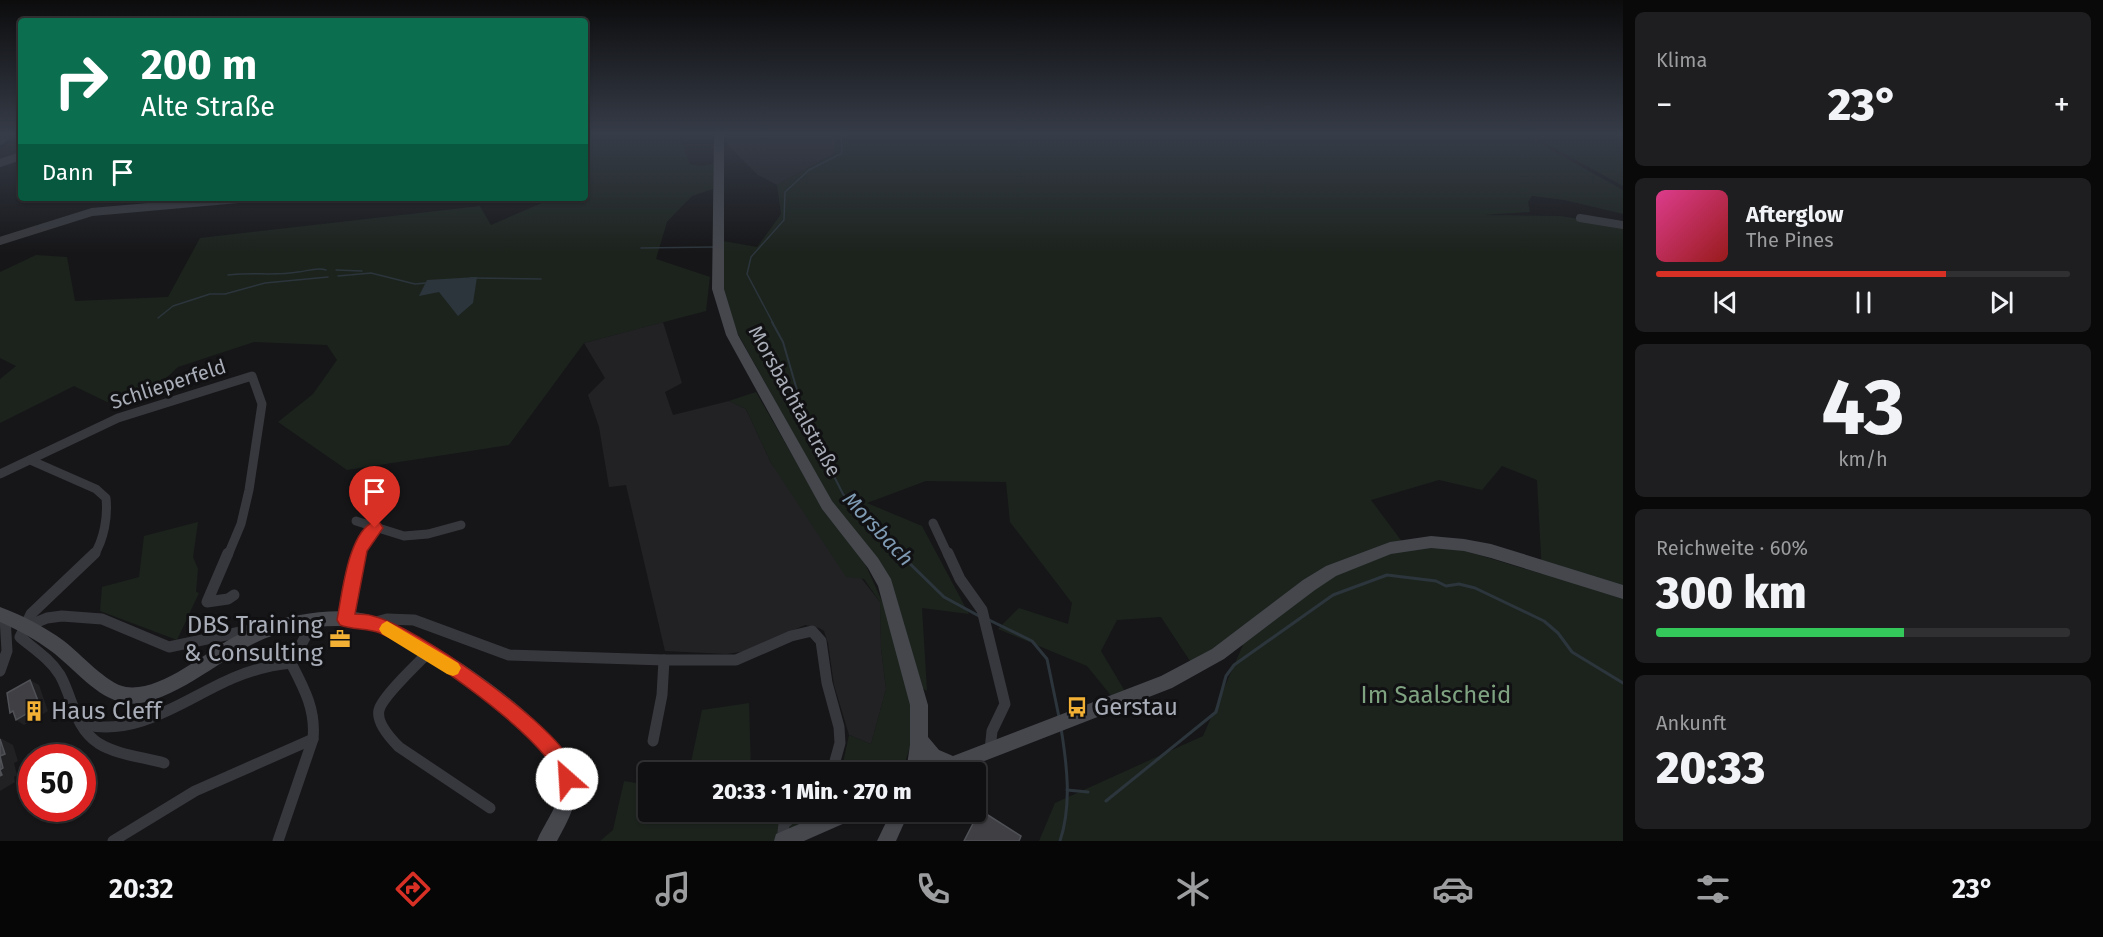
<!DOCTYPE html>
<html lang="de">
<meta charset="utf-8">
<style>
body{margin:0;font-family:"Fira Sans",sans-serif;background:#1e1e20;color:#f1f3f6;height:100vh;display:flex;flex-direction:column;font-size:22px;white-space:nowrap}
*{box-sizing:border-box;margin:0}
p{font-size:20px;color:#9c9d9f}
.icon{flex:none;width:33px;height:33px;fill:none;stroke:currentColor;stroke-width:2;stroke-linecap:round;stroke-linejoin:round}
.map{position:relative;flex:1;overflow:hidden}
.details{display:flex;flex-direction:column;gap:12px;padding:12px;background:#09090a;width:480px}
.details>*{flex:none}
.top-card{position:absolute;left:18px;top:18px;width:570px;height:183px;border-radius:6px;box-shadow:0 2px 4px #0004,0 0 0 2px #303032;background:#0b6e4f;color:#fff;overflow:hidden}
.speed{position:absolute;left:18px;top:744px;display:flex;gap:12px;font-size:30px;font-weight:700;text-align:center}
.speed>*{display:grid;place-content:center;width:78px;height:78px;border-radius:50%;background:#101012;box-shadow:0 2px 4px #0004,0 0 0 2px #303032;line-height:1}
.speed .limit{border:9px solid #d22;background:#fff;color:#111}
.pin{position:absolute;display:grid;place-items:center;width:51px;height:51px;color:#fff;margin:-62px -26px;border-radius:50% 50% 50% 0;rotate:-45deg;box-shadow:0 0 6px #0007}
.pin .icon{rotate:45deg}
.me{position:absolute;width:66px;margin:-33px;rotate:334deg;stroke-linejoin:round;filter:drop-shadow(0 0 4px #0008)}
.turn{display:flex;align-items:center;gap:21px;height:126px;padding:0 24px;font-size:27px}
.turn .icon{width:78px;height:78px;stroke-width:2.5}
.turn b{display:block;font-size:42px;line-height:51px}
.then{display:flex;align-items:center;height:57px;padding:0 24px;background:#0003;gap:12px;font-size:22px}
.big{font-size:45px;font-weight:800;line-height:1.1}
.details .widget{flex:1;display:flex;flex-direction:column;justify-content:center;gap:9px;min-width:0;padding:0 21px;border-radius:9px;background:#1e1e20}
.details .dial{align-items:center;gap:0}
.dial b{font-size:78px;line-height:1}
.song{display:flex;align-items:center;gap:18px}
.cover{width:72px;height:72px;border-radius:9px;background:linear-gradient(135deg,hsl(330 70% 55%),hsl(0 70% 35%))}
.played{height:6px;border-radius:3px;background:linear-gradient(90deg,#d93025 70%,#303032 70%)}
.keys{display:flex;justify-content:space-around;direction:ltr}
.heat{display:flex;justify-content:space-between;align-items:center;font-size:33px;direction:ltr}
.charge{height:9px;border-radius:4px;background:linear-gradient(90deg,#34c759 60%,#303032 0)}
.trip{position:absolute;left:638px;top:762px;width:348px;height:60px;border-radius:6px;background:#101012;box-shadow:0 2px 4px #0004,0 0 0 2px #303032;font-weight:800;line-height:60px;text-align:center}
.menu{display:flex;height:96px;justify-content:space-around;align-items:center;background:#060607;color:#9c9d9f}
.menu .icon{width:42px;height:42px}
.menu .current{color:#d93025}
.menu b{font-size:27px;color:#f1f3f6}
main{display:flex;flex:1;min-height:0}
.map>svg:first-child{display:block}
.built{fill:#222225}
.green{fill:#1c231d;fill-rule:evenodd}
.water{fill:#2c353c}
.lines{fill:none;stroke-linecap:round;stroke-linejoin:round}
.stream-far2{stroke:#2c353c;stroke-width:1.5}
.stream-far1{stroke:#2c353c;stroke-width:2}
.stream{stroke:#2c353c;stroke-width:3}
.minor-far2{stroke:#37383d;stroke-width:8}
.minor-far1{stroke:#37383d;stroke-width:9}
.minor{stroke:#37383d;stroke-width:11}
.secondary{fill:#45474d;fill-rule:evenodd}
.shaded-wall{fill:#212124}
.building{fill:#3f3f44;stroke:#4f5156;stroke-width:1.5}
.route{fill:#d93025;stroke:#8d1f18;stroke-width:1.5}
.slow{fill:#f59e0b}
.labels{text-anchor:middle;stroke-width:6;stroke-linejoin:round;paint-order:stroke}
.street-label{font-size:20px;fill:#a8adb8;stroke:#111113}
.water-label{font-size:21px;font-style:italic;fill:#7f9bb3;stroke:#111113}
.near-poi-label{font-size:24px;fill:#a8adb8;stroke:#111113;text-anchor:start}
.near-park-label{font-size:24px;fill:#7fa381;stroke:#111113}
</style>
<main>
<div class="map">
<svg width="1623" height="841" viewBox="0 0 1623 841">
<rect width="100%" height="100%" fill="#161618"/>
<g class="built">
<path d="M726,135H835V153L777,185L758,175L726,143Z"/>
<path d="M663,322L682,383L665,392L673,415L729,401L746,409L771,463L880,602L881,648L886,689L871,744L849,735L834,685L828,643L824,631L819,628L805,625L748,651L726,654L665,651L626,485L609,487L599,427L588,395L605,378L584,343Z"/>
</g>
<g class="green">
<path d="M585,135H682L681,142L690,164L702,166L715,163L713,189L692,196L667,222L656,259L710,277L706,311L584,343L509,445L347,470L278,422L313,394L337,360L327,345L254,342L178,367L165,379L107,402L74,386L0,423V379L16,366L0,358V272L36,255L67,257L75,301L168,297L200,238L480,206L491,225L553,198H585Z"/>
<path d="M835,135H1525L1623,190V214L1564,200L1532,196L1528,202L1530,212L1484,215L1561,216L1623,226V841H1039L1055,803L1203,736L1243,645L1192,664L1161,617L1117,620L1101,651L1126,693L1113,698L1087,666L998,629L1019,608L1068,624L1072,603L1010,522L1006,482L926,481L867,503L922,526L969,614L922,608L927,691L921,687L892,586L837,513L732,323L724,298L723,241L757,247L781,214L777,185L835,153ZM1502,466L1537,480L1542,574L1452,547H1406L1371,500L1439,480L1482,490Z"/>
<path d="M1530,135H1623V186Z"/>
<path d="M756,392L826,514L863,559L885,608L906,674L916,728L902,772H841L849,735L871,744L886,689L881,648L880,602L864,579L846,577L771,463L746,409L729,401Z"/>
<path d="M198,522L193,557L198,569L196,592L199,593L177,640L100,611L102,587L139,577L144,536Z"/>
<path d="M749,703L751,772H689L702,710Z"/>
<path d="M624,781L648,785V812H833L775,841H600L613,830Z"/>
</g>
<path class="water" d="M477,277L473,303L458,316L439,292L419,296L427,280Z"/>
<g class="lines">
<g class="stream-far2">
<path d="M641,248L713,247"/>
<path d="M336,270L362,271"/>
<path d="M228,275C252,272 276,276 298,272C307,271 318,267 326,270"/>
<path d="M338,276L371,273L415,284L426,283"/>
<path d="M470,278L541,279"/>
<path d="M158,318L173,306L210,294H225L265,283L328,277"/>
<path d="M773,323L747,274L751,257L784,220L785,192L809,170L842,153L841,135"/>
</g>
<path class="stream-far1" d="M772,322L783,342L806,421L843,494L900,555"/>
<g class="stream">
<path d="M899,553L944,597L979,616"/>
<path d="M987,619L1032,641L1047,659L1059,717"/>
<path d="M1067,790L1088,792"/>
<path d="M1106,801L1216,712L1226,676L1234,665L1333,595L1387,575L1436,581L1446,586L1459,584L1475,588L1544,621L1558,633L1572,652L1623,683"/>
<path d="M1060,841C1072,805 1067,765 1061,728"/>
</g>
<g class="minor-far2">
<path d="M0,141L9,135"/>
<path d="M0,163L21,156"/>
<path d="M1580,218L1623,225"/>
<path d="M0,241L92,212L250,198"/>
</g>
<g class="minor-far1">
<path d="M30,460L96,489L106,498C108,517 104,539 94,555"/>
<path d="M0,474L118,418L252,376L262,404L249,490L241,524L228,555"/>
<path d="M356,521L404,536L428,534L461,525"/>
<path d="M933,523L948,555"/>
<path d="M359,555L360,549L375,528"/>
</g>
<g class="minor">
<path d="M95,553L31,614L20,637C34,649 50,659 60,675C73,698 74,727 98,743C117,755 143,757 164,763"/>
<path d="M228,553L207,602L228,599L234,595"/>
<path d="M948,553L960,579L982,610L1005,704L992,731L990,750"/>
<path d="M345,620L359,553"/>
<path d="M372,623L387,619L414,620L509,655L664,660H736L791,636L812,631L821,641L827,683L839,727L840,743L832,772"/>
<path d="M25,627L47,618L62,616L102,619L169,647L259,628"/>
<path d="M429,652C418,663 382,697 379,710C376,723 391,739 399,747L490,808"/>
<path d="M291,663L314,621"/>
<path d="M0,671L7,651L5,617"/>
<path d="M82,724C138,738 184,699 233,678C252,670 271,665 291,663"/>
<path d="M653,741L662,695L664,660"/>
<path d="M113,841L195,791L313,739"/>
<path d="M278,841L313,739C316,710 304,688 291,663"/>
<path d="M782,841L784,824L798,812"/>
</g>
<g class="secondary">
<path d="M714,135H724V289L738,335L832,501L878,558L891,579L928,705V737L939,750L953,756L1161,676L1212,649L1303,580L1326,566L1390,542L1431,536L1464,539L1491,544L1623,585V599L1491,558L1464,551L1431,548L1391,554L1336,576L1315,590L1224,659L1172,688L956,772H925L930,765L925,762L924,772H906L910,745V705L878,586L868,568L822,509L726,335L712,289Z"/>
<path d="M0,607C22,615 45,627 64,641C80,653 107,684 126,687C160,692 203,654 232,638C253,627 276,618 300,615C323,611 351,609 373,616C425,633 562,722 576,777C581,798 567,823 557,841H537C544,822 565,800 558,778C545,736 413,642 371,630C349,624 321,626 299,629C282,632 266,637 251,645C219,661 162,710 125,703C96,698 74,668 51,651C35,639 18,630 0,622Z"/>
<path d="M827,812H856L854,819L804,841H774L776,834Z"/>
<path d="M891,812H909L896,841H877Z"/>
</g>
</g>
<g class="shaded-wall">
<path d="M30,680L39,685L48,711L24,725L16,720Z"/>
<path d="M0,738L13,745L18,761L14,763L17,775L14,777L15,782L0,791Z"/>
</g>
<g class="building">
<path d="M30,680L40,706L16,720L13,711L10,713L7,693Z"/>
<path d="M0,739L5,754L0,756L3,768L0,770L2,775L0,776Z"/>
<path d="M980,810L1021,836L1019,841H964Z"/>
</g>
<linearGradient id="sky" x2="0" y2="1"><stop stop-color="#0c0c0d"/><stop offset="0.53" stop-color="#363c48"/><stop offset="1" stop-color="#363c48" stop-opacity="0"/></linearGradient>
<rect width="1623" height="253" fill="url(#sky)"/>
<path class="route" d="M375,521L380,523L383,528L367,551L355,614C361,614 367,614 373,616C417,627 545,718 568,757C572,764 574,772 576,779L573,785L567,788L561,785C556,775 553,766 546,757C513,717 427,654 380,633C367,628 353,630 340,625L337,620C342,595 348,531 375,521Z"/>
<path class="slow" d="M387,621L458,663L461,668L458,674L453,676L447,674L382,634L379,629L382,624Z"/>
<defs>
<g id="office-bare" transform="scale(1.62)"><path d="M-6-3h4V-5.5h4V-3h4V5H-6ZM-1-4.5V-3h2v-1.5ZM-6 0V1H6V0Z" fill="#f2b134" stroke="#111113" stroke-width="2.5" paint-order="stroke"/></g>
<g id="bus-bare" transform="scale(1.62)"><path d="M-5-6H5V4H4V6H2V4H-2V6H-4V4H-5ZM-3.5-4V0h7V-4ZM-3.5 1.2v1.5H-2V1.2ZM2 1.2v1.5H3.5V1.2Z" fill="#f2b134" stroke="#111113" stroke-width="2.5" paint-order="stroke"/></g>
<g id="building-bare" transform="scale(1.62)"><path d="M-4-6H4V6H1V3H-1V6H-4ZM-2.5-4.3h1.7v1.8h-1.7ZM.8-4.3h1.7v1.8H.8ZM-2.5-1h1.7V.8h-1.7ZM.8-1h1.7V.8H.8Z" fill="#f2b134" stroke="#111113" stroke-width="2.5" paint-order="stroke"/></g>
</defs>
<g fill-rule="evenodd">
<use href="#office-bare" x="340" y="639"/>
<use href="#bus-bare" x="1077" y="707"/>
<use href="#building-bare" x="34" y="711"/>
</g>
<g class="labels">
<g class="street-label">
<text transform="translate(168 384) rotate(-18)" y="7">Schlieperfeld</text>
<text transform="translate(795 401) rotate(61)" y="7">Morsbachtalstraße</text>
</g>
<g class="water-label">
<text transform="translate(878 529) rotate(47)" y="7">Morsbach</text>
</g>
<g class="near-poi-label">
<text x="323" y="633" text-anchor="end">DBS Training<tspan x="323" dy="28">&amp; Consulting</tspan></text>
<text x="1094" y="715">Gerstau</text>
<text x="51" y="719">Haus Cleff</text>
</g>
<g class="near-park-label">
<text x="1436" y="703">Im Saalscheid</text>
</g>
</g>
</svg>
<div class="speed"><div class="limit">50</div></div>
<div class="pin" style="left:375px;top:528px;background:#d93025"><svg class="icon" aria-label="arrive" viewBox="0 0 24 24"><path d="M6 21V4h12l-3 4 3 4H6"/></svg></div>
<svg class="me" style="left:567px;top:779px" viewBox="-20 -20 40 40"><circle r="19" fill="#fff"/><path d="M0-13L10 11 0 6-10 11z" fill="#d93025"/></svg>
<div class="trip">20:33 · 1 Min. · 270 m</div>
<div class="top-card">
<div class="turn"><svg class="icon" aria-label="right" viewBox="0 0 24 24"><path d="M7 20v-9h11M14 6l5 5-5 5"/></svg><div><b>200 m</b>Alte Straße</div></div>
<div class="then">Dann<svg class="icon" aria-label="arrive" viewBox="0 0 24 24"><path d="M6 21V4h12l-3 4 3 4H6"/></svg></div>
</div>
</div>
<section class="details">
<div class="widget"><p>Klima</p>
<div class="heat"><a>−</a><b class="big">23°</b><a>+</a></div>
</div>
<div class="widget">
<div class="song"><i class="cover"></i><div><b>Afterglow</b><p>The Pines</p></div></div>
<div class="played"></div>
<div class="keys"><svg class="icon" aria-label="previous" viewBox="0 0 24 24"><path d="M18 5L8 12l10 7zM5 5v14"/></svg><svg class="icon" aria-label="pause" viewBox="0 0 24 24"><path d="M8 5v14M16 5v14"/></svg><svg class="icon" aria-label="next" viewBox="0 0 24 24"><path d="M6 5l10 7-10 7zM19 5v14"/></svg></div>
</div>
<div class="widget dial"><b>43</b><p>km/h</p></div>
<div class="widget"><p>Reichweite · 60%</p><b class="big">300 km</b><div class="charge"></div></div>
<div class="widget"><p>Ankunft</p><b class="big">20:33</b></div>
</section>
</main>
<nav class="menu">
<b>20:32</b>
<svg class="icon current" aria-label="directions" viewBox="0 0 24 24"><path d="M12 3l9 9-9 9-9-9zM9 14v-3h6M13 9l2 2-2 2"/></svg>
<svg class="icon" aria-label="music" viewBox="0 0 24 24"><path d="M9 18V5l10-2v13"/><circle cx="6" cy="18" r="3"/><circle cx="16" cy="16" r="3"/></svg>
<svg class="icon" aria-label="phone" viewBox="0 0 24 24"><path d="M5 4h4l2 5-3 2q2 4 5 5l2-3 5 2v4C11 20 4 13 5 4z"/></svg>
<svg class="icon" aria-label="climate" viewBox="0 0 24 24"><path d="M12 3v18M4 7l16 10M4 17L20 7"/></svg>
<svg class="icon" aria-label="car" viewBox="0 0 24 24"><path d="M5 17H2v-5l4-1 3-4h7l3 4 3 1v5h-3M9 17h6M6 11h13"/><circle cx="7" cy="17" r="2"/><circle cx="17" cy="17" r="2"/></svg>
<svg class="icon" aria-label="filters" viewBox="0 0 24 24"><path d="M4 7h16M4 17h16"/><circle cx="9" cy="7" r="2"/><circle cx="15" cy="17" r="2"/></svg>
<b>23°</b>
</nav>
